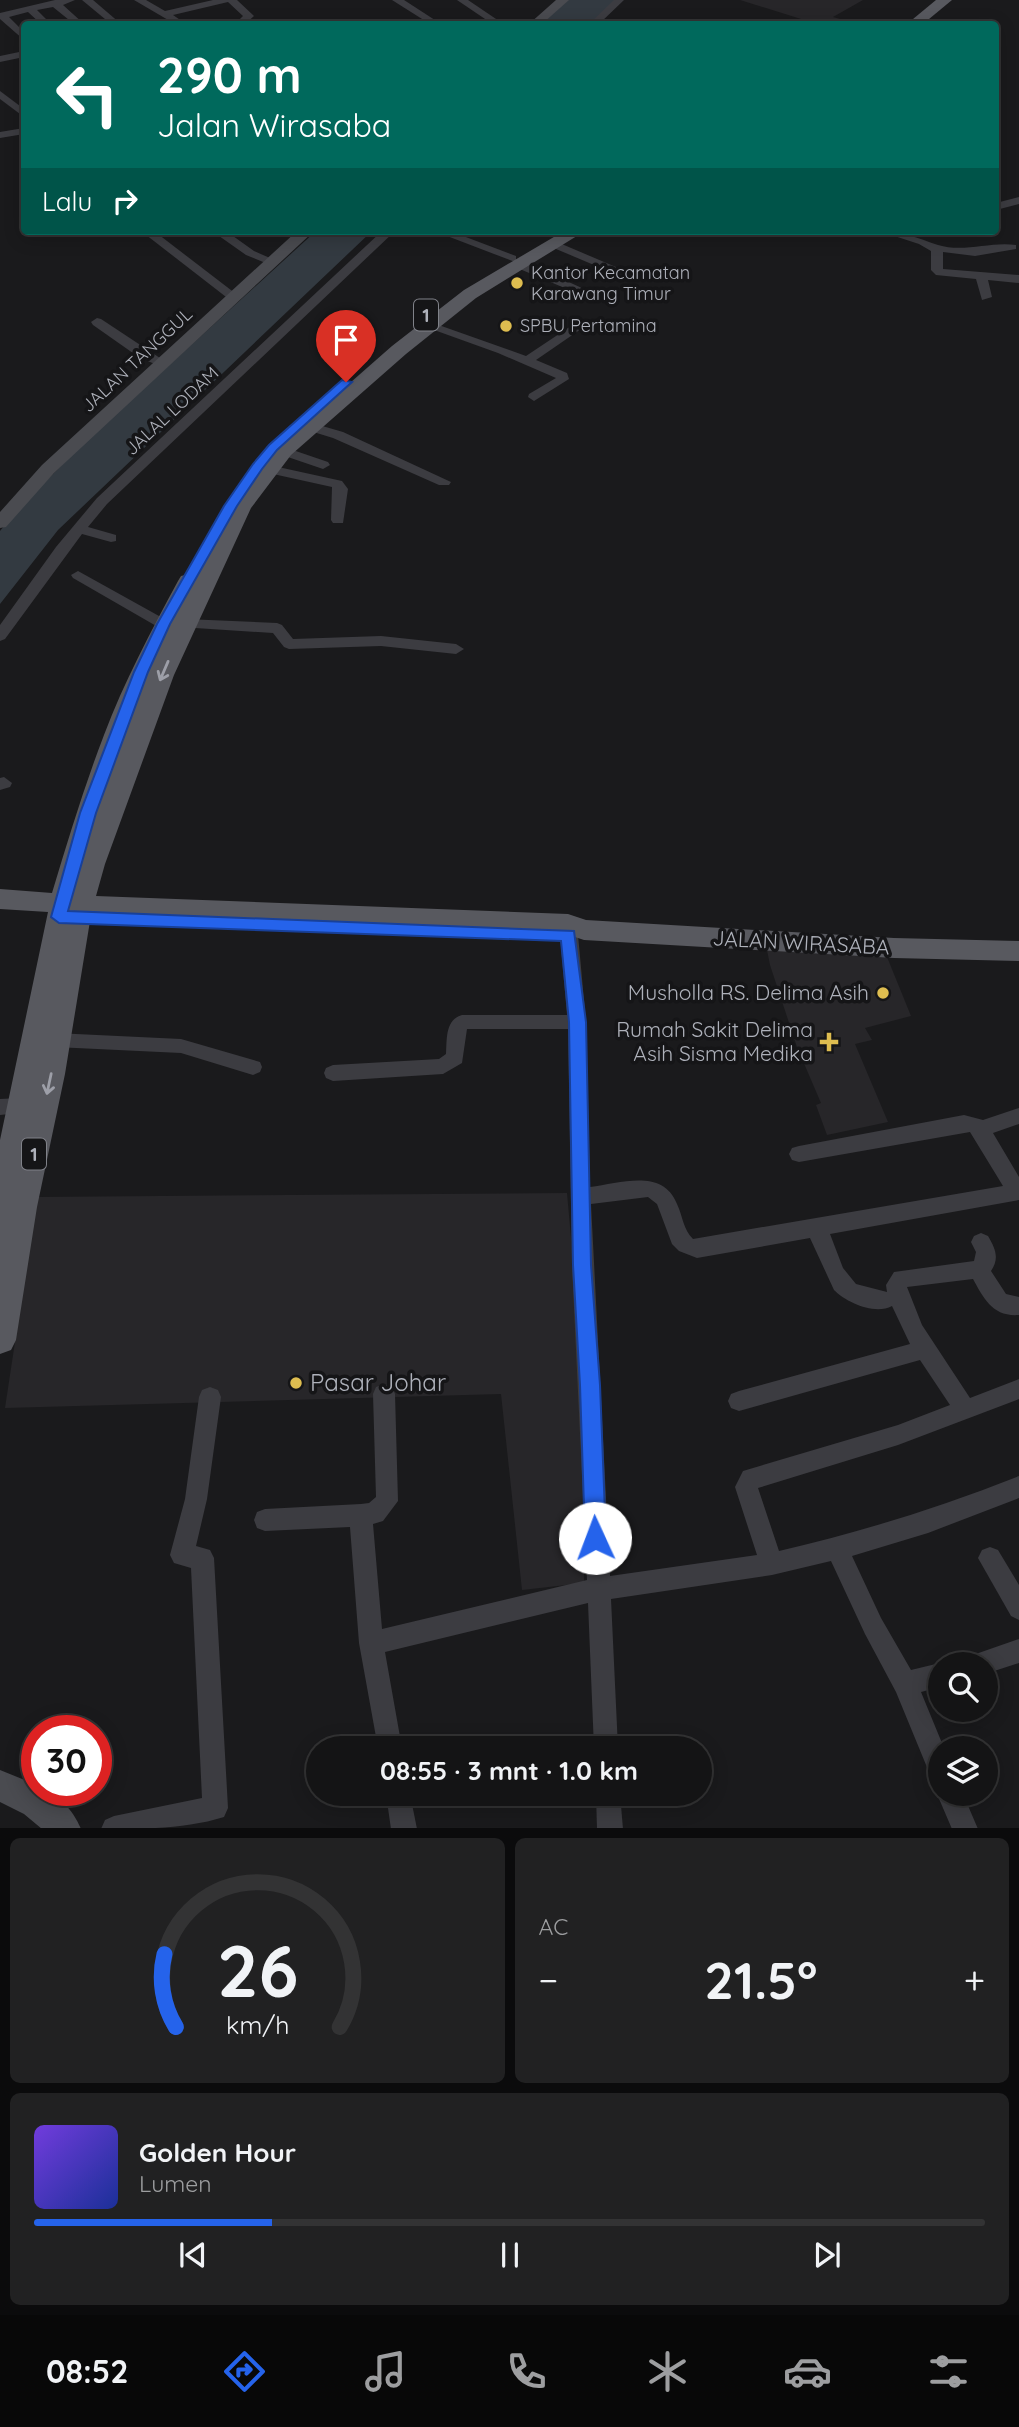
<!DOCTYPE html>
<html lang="id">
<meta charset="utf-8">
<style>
body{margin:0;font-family:Quicksand,sans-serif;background:#212122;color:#f1f3f6;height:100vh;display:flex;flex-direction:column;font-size:26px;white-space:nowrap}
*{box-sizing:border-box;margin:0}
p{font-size:23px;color:#9d9ea0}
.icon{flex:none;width:38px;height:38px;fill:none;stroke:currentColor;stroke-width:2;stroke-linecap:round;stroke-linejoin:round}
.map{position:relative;height:1828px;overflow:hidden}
.panel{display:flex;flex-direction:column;gap:10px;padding:10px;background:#0b0b0c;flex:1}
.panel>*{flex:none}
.banner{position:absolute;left:21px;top:21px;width:978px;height:214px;border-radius:7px;box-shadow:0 4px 18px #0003,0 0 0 2px #333334;background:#00695c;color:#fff;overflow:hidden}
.controls{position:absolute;left:928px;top:1652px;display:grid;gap:14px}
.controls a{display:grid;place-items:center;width:70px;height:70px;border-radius:50%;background:#141415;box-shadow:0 4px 18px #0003,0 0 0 2px #333334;font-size:35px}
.speed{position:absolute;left:21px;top:1715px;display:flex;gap:14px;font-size:35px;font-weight:700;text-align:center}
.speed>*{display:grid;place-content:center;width:91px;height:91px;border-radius:50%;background:#141415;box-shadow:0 4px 18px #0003,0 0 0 2px #333334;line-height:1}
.speed .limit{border:10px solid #d22;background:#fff;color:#111}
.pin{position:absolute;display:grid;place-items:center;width:60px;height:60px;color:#fff;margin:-72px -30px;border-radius:50% 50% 50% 0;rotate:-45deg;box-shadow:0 0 7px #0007}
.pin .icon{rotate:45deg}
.me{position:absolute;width:77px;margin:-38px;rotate:358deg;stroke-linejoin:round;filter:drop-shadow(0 0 5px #0008)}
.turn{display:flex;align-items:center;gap:24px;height:147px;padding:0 21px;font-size:32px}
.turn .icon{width:91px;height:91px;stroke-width:2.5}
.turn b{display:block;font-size:49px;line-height:60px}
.then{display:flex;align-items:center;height:66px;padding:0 21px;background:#0003;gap:14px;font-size:26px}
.big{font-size:52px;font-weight:700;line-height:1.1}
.panel .widget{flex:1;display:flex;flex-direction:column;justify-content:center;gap:10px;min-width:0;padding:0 24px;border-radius:10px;background:#212122}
.panel .dial{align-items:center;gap:0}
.dial svg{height:182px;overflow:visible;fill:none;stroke:#333334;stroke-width:7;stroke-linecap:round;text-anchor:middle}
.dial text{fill:#f1f3f6;stroke:none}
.song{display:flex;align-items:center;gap:21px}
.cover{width:84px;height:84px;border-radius:10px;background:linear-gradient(135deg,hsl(260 70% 55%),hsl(230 70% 35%))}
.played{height:7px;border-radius:4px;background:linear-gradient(90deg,#2563eb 25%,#333334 25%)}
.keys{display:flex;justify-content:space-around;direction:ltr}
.heat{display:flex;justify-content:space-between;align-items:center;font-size:38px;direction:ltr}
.panel .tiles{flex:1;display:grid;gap:10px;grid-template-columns:1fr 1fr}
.widget:last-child{grid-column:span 2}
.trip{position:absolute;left:306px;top:1736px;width:406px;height:70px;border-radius:35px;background:#141415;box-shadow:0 4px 18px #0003,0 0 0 2px #333334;font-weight:700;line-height:70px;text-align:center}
.menu{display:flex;height:112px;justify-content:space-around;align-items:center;background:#080808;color:#9d9ea0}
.menu .icon{width:49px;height:49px}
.menu .on{color:#2563eb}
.menu b{font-size:32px;color:#f1f3f6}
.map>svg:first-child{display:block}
.built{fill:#272629}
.water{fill:#333a41}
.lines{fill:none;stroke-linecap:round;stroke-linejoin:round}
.street{fill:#3c3c41;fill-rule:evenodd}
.secondary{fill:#4a4b50;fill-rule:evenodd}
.primary{fill:#58595f;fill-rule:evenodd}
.oneway{stroke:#9d9fa8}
.route{fill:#2563eb;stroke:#184099;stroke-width:2}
.poi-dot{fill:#debd50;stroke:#151517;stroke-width:2.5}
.labels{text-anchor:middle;stroke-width:7;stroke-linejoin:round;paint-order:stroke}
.far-poi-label{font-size:18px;fill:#aeb1ba;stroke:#151517;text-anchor:start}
.far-street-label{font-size:18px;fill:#aeb1ba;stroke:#151517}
.shield{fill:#151517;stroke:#808289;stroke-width:2}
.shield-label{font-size:19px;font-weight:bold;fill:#aeb1ba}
.street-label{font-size:21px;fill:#aeb1ba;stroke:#151517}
.poi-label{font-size:21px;fill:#aeb1ba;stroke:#151517;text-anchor:end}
.near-poi-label{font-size:24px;fill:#aeb1ba;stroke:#151517;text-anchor:start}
</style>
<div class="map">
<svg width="1019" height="1829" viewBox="0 0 1019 1829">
<rect width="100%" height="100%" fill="#1a1a1c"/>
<g class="built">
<path d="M740,0H863L833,17L858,24H817Z"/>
<path d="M766,945L885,952L911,1016L865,1028L872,1040L855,1044L888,1122L827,1135L816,1105L821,1103L797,1047L770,965Z"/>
<path d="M567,1193L583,1371L584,1583L522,1590L501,1394L5,1408L37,1197Z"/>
</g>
<g class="water">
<path d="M568,0H617L591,24H541Z"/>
<path d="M316,231H372L58,530L0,604V531L17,510L85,442Z"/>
</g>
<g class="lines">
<g class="street">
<path d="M55,0H75L63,5L84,24H74L53,7L37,10L51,24H41L28,12L9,17L24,32V40L0,19V13Z"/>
<path d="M82,0H93L121,24H111Z"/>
<path d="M134,0H146L165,11L213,0H237L254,16L245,24H235L243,16L228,2L173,15L186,24H175Z"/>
<path d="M392,0H404L441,24H430Z"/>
<path d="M457,0H468L499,21L491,23Z"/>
<path d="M614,0H624L599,24H589Z"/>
<path d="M213,19L223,24H210V20Z"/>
<path d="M24,51V57L0,62V56Z"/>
<path d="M0,91L24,109V117L0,99Z"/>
<path d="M24,128V134L0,138V132Z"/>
<path d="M1019,197V204L996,210V203Z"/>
<path d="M141,231H154L240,297L230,300Z"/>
<path d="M212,231H226L254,251L279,262L273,266L246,255Z"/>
<path d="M382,231H395L107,504L88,527L116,535V541L111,542L82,534L5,639L0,641V625L56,547L97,498Z"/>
<path d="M434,231H450L516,256V261H523L584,289L574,292L515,267V262Z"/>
<path d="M879,231C902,231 917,238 938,245C964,253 991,241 1016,245V249L975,256L943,252V269L1019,275V283L988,280L992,297L982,300L976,279L936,275L931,270V251L919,244Z"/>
<path d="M549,242H557L630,273L620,276L549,246Z"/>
<path d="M97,318L101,319L166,362L160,366L140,358L93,325L91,322Z"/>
<path d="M580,320L586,324L584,327L536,360L567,373L569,379L534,401L528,397L529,394L556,378L498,353L423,326L429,322L433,323L526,356Z"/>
<path d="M312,423L343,432L451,482L449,485H439L333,438L307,430L305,427Z"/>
<path d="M284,447L328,462L330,465L323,469L279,454L277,451Z"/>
<path d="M269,465L342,481L348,489L343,523H333L331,520L332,487L264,472V466Z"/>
<path d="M78,571L168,621L170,624L168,627H158L73,578L71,575Z"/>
<path d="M185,619L277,623L282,625L293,639L381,636L456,644L464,649L456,654L381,646L289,649L284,647L273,633L180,627L178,624Z"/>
<path d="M4,777L12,783L10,787L0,790V778Z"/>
<path d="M568,917L574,919L577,924L586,1022L590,1187C621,1183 663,1168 677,1204C683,1217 683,1229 693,1239L1003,1186L970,1132L799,1162L792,1160L789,1154L792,1148L799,1146L964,1115L983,1120L1019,1108V1124L993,1133L1019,1177V1200L830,1234L843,1268L856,1284L887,1292L886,1285L894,1272L974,1261L976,1252L971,1242L974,1236L981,1233L988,1236C995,1248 1000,1258 991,1271L1006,1294L1019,1297V1315C993,1317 984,1299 973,1279L907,1287L922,1325L970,1398L1019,1379V1399L898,1445L758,1488L779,1551C862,1532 940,1507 1019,1476V1498L928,1533L852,1556L881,1618L911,1670L940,1663L943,1664H940V1687L921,1692L944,1748H940V1780L931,1777L896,1692L865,1634L831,1561L772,1575L611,1599L618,1748H594L588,1603L385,1652L402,1748H378L359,1643L350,1527L265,1531L257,1528L254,1520L257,1512L265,1509L361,1504L369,1503L376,1497L373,1394L376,1387L384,1384L392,1387L395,1394L398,1501L383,1521L373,1524L382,1629L587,1580L572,1266L568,1029H467L462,1063L443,1074L333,1081L326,1078L324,1073L326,1068L333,1065L439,1059L446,1054C447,1039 445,1020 462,1015H567L559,924L562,919ZM648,1197L657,1204L672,1244L679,1251L697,1258L810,1238L834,1290C847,1303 875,1315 892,1306L910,1344L739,1391L731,1394L728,1401L731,1408L739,1411L920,1360L950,1405L898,1425L743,1471L735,1487L757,1555L610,1576L591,1204Z"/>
<path d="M55,1033L181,1039L260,1062L262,1067L260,1072L253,1075L181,1053L55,1047L48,1045L46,1040L48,1035Z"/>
<path d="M20,1098L27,1100L30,1106L27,1112L0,1115V1099Z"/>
<path d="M210,1387L218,1390L221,1397L207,1499L196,1546L210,1550L214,1558L228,1808L224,1817C186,1829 142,1829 101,1829L105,1820L114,1816L202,1798L191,1568L174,1563L170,1555L185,1499L199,1397L202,1390Z"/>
<path d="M990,1547L998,1550L1019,1585V1620L1011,1616L978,1558L982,1550Z"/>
<path d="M1019,1639V1663L985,1674V1664H966L970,1656Z"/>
<path d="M940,1788V1794H963L978,1829H952L937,1794Z"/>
<path d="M386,1794H410L417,1829H391Z"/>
<path d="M596,1794H620L623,1829H597Z"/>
</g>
<g class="secondary">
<path d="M556,0H569L542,24H529Z"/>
<path d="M297,231H314L54,473L6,527L0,528V512L42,465Z"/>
<path d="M0,1770L37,1785V1790C56,1790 74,1811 81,1829H42L24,1814L0,1802Z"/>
</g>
<g class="primary">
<path d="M936,0H952L923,24H907Z"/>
<path d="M564,231H585L476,298L406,354L291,455L251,508L174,675L105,864L96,896L568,914L586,920L894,938L1019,941V961L894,958L584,940L566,934L91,915L65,1074L37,1207L16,1340L11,1350L0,1354V1140L48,912L0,909V889L52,893C68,840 84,787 104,735C124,682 151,631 178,581L181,576L189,574L197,577L231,507L277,447L392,346L464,290Z"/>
</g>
</g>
<defs><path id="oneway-shaft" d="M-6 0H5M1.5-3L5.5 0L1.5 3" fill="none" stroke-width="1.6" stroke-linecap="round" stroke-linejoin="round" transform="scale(1.75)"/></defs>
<g class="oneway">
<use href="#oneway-shaft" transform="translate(164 671) rotate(113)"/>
<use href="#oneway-shaft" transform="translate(49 1084) rotate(102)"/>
</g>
<path class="route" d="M342,380L352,382L277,450L262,469L237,506L170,624L148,672L96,813L68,911L574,931L586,1022L591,1265L600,1385L606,1538L603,1546L595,1549L588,1546L585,1538L580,1385L573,1265L569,1022L561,941L59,923L51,917L80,813L134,672L157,624L224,506L253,464L269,445Z"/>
<g class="poi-dot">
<circle cx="517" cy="283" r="7"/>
<circle cx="506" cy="326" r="7"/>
<circle cx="883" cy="993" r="7"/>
<path d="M825.5 1031.5h7v7h7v7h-7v7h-7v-7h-7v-7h7z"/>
<circle cx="296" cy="1383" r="7"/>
</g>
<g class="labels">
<g class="far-poi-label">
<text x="531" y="279">Kantor Kecamatan<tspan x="531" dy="21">Karawang Timur</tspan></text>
<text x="520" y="332">SPBU Pertamina</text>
</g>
<g class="far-street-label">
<text transform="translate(137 360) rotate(-43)" y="6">JALAN TANGGUL</text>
<text transform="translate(172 411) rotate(-43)" y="6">JALAL LODAM</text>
</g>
<g class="shield">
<rect x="414" y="299.5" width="24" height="31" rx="5"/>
<rect x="22" y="1138.5" width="24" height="31" rx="5"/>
</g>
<g class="shield-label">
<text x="426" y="322">1</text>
<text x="34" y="1161">1</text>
</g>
<g class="street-label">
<text transform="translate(801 943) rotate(3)" y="7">JALAN WIRASABA</text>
</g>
<g class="poi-label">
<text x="869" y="1000">Musholla RS. Delima Asih</text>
<text x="813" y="1037">Rumah Sakit Delima<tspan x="813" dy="24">Asih Sisma Medika</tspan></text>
</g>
<g class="near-poi-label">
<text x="310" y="1391">Pasar Johar</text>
</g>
</g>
</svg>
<div class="controls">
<a><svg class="icon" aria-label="search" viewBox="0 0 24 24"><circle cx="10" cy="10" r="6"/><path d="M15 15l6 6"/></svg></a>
<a><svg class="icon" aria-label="layers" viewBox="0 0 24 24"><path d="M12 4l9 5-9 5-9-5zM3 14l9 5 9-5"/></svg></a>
</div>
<div class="speed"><div class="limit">30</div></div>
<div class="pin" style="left:346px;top:382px;background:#d93025"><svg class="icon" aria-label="arrive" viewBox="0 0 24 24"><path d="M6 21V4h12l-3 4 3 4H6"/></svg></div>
<svg class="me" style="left:595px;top:1538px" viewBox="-20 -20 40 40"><circle r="19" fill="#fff"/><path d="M0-13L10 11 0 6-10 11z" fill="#2563eb"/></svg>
<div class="trip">08:55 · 3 mnt · 1.0 km</div>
<div class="banner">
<div class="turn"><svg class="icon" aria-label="left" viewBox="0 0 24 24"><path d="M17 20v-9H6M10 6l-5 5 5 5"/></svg><div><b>290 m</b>Jalan Wirasaba</div></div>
<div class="then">Lalu<svg class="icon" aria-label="right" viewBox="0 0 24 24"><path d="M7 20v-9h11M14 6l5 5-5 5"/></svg></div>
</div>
</div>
<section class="panel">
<div class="tiles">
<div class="widget dial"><svg viewBox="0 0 100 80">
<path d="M14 69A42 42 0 1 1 86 69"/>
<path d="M14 69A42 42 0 0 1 9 37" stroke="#2563eb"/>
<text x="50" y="56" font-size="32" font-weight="700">26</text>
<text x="50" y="72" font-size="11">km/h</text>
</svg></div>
<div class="widget"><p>AC</p>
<div class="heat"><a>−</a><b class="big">21.5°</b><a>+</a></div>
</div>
<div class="widget">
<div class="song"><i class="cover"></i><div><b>Golden Hour</b><p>Lumen</p></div></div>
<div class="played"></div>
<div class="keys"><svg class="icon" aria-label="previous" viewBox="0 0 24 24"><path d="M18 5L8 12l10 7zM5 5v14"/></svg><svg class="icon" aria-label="pause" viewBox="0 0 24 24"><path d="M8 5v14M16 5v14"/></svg><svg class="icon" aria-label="next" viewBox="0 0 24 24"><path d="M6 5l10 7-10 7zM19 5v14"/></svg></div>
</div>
</div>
</section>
<nav class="menu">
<b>08:52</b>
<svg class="icon on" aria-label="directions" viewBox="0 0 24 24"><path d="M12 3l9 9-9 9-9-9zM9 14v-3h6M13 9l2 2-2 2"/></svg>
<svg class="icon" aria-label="music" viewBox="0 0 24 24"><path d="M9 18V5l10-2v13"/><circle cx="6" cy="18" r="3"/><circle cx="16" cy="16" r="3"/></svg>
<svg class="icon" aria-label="phone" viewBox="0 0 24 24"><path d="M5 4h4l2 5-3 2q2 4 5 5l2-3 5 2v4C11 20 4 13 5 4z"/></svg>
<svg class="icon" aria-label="climate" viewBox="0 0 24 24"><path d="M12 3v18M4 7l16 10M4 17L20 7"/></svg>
<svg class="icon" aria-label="car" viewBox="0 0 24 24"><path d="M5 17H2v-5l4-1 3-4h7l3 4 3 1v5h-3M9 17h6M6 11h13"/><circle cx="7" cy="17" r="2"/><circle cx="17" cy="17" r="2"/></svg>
<svg class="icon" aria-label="filters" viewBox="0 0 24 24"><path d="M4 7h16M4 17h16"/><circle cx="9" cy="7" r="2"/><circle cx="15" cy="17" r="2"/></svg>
</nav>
